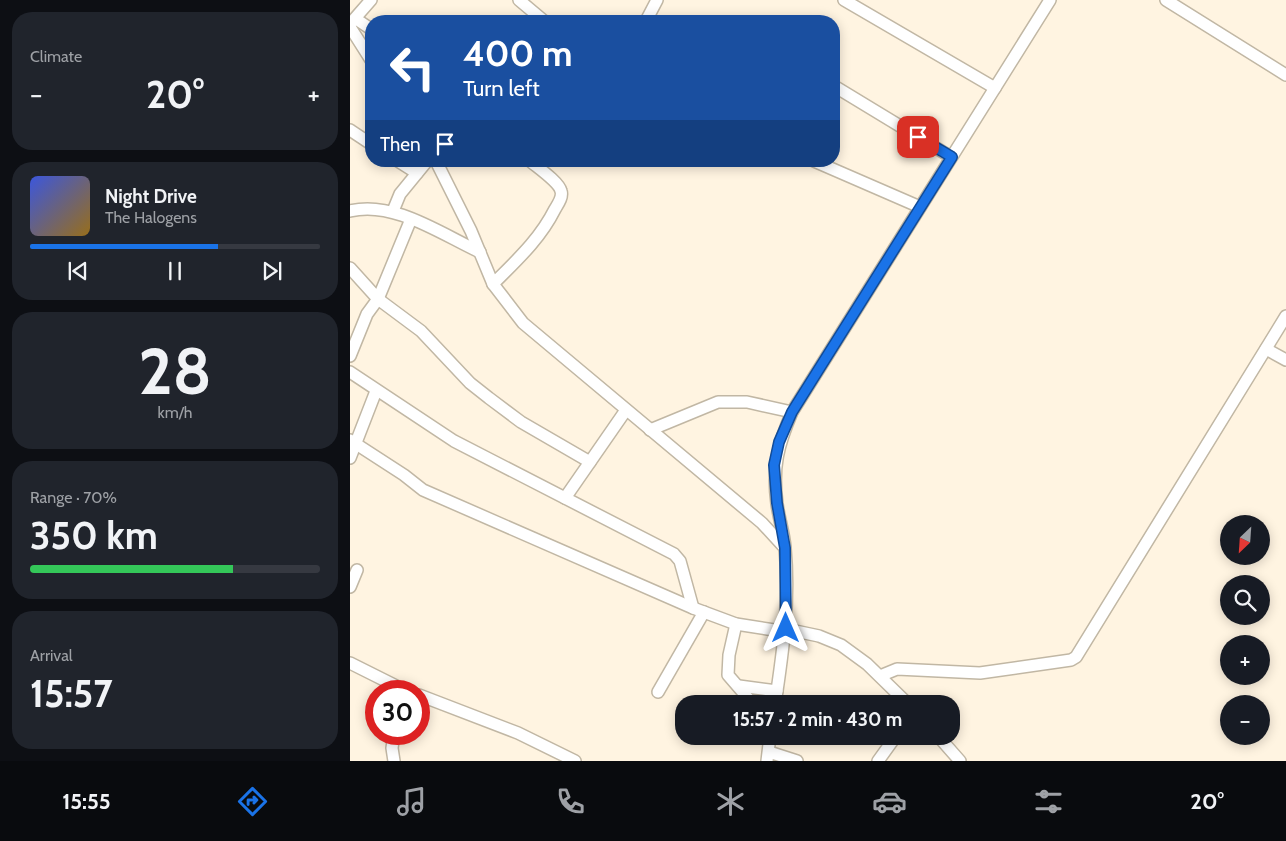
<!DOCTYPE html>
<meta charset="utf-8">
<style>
body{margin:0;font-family:Cabin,sans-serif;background:#20242c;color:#f1f3f6;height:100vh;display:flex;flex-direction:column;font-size:19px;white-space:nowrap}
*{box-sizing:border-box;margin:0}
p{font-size:16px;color:#9ea1a6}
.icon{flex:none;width:28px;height:28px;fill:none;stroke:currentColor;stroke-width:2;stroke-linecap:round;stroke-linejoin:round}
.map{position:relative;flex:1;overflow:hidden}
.side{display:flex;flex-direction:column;gap:12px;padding:12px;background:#0d0f14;width:350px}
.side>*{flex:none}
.guide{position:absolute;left:15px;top:15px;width:475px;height:152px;border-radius:20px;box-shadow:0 2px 12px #0003;background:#1a4fa0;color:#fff;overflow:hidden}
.needle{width:32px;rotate:205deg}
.controls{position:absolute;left:870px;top:515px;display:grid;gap:10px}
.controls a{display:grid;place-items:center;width:50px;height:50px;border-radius:50%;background:#171b24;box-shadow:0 2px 12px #0003;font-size:25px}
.speed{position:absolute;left:15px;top:680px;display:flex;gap:10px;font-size:25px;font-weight:700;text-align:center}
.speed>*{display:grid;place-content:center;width:65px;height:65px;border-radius:50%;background:#171b24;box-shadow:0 2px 12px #0003;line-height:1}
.speed .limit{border:8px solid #d22;background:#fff;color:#111}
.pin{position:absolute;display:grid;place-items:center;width:42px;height:42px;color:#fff;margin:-21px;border-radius:10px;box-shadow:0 2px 8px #0006}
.me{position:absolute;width:55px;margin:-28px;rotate:0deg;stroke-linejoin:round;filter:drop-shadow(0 0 4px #0008)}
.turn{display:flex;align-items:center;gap:18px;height:105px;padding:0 15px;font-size:22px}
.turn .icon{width:65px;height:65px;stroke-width:2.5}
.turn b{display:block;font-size:35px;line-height:42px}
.then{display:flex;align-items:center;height:48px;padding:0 15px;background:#0003;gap:10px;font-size:19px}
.big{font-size:38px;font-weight:700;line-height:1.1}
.side .widget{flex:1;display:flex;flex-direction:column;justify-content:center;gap:8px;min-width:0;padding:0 18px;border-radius:20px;background:#20242c}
.side .dial{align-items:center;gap:0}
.dial b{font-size:65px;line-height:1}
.song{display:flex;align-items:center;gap:15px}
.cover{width:60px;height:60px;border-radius:8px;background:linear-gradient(135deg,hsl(230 70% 55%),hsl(40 70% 35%))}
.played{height:5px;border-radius:2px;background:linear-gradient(90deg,#1a73e8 65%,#363941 65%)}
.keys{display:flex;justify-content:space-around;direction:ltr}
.heat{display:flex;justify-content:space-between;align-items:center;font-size:28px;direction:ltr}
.charge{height:8px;border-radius:4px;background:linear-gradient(90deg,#34c759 70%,#363941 0)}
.trip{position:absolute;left:325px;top:695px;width:285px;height:50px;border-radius:20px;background:#171b24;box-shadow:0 2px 12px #0003;font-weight:700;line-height:50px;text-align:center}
.dock{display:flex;height:80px;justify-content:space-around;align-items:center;background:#090b0e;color:#9ea1a6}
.dock .icon{width:35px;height:35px}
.dock .current{color:#1a73e8}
.dock b{font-size:22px;color:#f1f3f6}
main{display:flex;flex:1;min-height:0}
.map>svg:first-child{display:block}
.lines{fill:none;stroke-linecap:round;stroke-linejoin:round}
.minor-casing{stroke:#c1b7a4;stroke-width:14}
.minor{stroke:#fff;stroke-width:11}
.route-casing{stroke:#114b97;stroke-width:12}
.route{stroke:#1a73e8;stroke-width:9}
</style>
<main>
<section class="side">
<div class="widget"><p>Climate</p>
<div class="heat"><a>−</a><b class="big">20°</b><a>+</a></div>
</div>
<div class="widget">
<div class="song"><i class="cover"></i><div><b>Night Drive</b><p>The Halogens</p></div></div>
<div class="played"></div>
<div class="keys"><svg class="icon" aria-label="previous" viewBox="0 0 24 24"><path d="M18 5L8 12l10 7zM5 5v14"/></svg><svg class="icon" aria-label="pause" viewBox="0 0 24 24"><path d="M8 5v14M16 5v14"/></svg><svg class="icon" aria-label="next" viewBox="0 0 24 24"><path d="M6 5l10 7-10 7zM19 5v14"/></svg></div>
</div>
<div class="widget dial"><b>28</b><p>km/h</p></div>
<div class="widget"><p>Range · 70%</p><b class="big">350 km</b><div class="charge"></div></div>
<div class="widget"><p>Arrival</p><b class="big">15:57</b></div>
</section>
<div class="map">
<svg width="936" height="761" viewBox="0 0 936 761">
<rect width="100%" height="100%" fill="#fff4e1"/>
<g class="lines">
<g class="minor-casing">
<g id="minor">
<path d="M169,0L194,21"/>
<path d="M494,0L645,88"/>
<path d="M816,0L936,75"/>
<path d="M6,19L21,29"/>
<path d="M296,21L307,0"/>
<path d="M0,24L21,0"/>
<path d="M0,27L21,60"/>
<path d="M484,86L601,157"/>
<path d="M0,130L21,144"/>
<path d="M48,161L67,173"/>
<path d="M86,161L121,231L143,284L173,323L412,523L435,548"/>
<path d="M464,161L570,207"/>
<path d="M0,211C43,200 91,234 130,252"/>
<path d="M43,211L50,194L77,161"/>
<path d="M0,268L28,299L71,331L120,383L139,398L171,422L240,462"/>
<path d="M143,284C167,260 190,239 205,209C208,204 213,197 211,191C209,182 187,167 180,161"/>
<path d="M916,349L936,360"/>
<path d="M0,356L17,314L28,299L61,219"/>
<path d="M0,372L104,441L324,554L330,561L343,608"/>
<path d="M300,430L368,402H397L442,412"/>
<path d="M0,440L54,475L73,490L343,608L386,624L424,630L436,629L469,636L491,645L517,664L558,704"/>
<path d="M0,458L26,391"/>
<path d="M215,498L276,410"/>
<path d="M0,587L7,570"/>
<path d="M386,624L379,655L378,675L403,704"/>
<path d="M0,663L56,691"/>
<path d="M530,676L547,669L630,673L721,660L726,657L936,316"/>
<path d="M389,686L427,691"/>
<path d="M308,692L354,612"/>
<path d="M69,695L168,733L225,761"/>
<path d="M425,704C433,652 440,600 435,548C434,533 429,519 427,504C422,467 428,445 442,412L700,0"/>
<path d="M44,734L42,748L44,761"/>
<path d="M588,736L610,761"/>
<path d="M419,752L447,761"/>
<path d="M417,761L420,736"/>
<path d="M528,761L546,736"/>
</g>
</g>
<use href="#minor" class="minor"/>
</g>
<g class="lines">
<g class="route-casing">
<path id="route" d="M436,628L435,548L427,503L424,465L429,442L442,412L602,157L568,137"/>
</g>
<use href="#route" class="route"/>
</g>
</svg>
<div class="controls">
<a><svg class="needle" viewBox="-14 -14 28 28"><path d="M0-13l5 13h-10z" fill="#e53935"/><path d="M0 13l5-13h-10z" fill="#9ea1a6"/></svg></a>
<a><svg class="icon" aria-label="search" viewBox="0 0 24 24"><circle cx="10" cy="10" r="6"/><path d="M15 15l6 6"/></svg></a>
<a>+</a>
<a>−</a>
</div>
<div class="speed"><div class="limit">30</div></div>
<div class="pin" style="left:568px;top:137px;background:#d93025"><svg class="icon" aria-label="arrive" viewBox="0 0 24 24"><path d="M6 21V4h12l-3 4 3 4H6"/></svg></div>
<svg class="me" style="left:436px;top:628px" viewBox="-20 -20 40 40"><path d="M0-17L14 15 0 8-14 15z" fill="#1a73e8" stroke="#fff" stroke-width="4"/></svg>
<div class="trip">15:57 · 2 min · 430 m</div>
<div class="guide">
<div class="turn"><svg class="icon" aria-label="left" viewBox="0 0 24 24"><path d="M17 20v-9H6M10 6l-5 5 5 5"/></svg><div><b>400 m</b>Turn left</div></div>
<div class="then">Then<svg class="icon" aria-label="arrive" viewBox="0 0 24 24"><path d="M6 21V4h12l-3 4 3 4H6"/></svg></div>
</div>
</div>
</main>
<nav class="dock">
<b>15:55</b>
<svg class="icon current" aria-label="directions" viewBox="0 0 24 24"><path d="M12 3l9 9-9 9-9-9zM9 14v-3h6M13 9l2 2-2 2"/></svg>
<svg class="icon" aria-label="music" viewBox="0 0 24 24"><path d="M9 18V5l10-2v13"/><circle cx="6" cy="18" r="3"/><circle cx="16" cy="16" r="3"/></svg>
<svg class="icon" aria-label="phone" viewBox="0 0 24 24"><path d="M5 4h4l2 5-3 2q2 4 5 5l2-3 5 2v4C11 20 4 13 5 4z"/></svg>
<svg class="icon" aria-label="climate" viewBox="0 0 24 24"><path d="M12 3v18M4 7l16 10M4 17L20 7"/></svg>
<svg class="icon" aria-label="car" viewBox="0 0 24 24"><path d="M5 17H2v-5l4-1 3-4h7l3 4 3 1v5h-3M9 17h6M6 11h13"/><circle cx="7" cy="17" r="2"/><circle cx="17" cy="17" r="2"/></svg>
<svg class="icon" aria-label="filters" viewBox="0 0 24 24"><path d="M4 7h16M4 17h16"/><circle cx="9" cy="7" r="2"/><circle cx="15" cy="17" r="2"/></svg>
<b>20°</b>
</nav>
